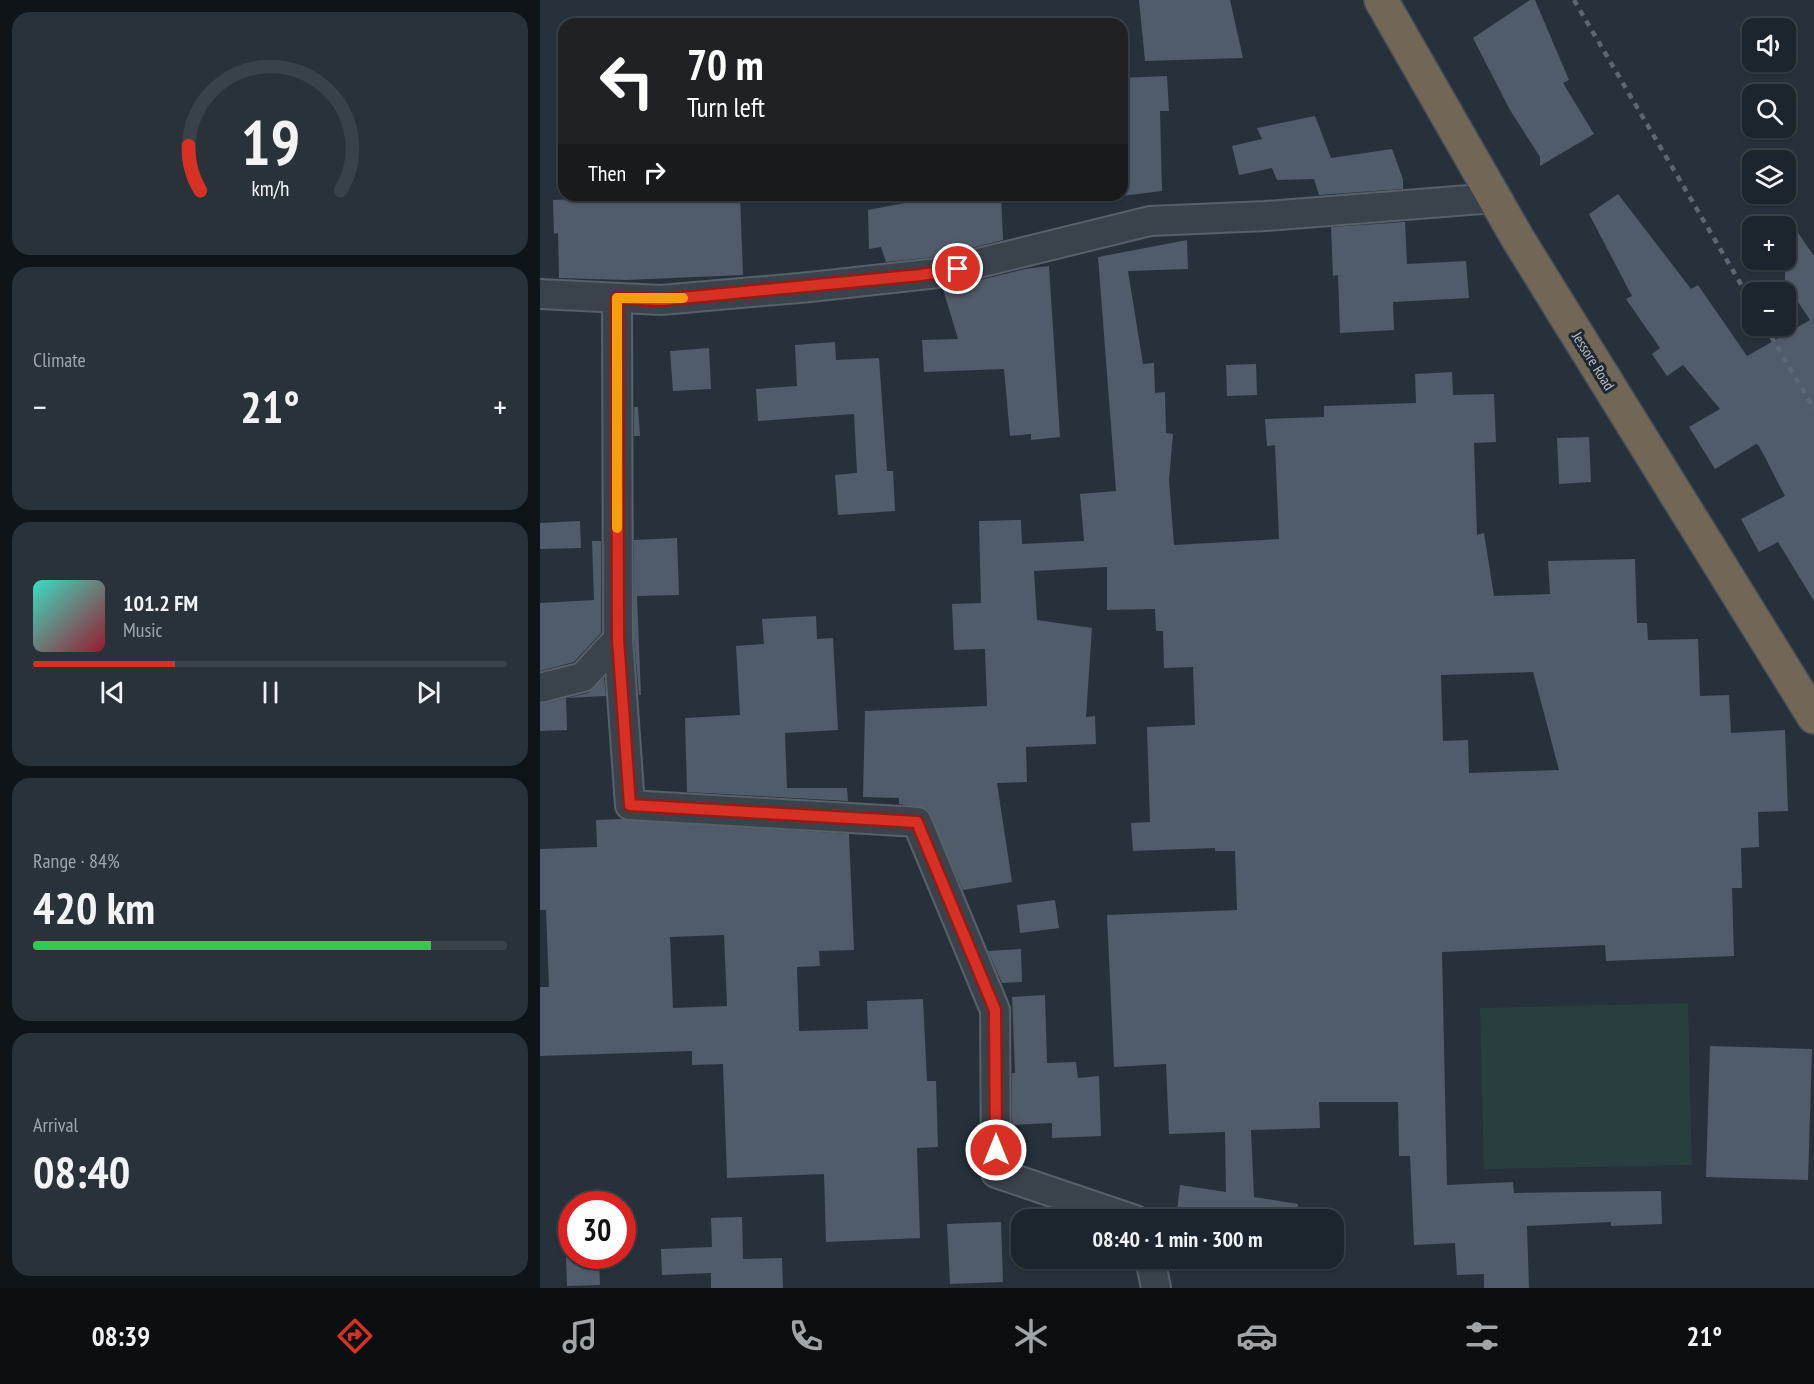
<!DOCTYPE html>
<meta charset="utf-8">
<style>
body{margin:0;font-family:"PT Sans Narrow",sans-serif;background:#293139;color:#f1f3f6;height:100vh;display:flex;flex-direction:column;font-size:22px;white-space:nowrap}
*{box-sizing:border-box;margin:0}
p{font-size:20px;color:#a0a5aa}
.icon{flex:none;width:33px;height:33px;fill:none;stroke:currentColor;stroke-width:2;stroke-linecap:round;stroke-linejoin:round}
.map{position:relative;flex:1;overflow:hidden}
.drawer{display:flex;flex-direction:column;gap:12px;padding:12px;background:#0f1419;width:540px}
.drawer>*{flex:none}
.top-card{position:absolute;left:18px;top:18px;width:570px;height:183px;border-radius:18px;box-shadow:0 2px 4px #0004,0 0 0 2px #3a4249;background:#202124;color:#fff;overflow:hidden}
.controls{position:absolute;left:1202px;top:18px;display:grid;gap:12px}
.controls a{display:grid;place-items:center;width:54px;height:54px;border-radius:12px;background:#1c252d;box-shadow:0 2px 4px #0004,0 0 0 2px #3a4249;font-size:30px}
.speed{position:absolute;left:18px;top:1191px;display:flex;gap:12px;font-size:30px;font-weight:700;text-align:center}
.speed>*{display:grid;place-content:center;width:78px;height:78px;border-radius:50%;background:#1c252d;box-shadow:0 2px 4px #0004,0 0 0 2px #3a4249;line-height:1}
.speed .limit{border:9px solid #d22;background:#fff;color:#111}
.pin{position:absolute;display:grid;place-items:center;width:51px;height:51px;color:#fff;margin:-26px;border:3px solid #fff;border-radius:50%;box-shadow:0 2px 6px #0007}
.me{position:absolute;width:66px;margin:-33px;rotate:0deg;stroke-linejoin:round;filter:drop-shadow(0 0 4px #0008)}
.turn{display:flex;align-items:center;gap:21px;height:126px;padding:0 30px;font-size:27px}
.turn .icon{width:78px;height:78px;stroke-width:2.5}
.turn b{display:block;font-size:42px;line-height:51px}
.then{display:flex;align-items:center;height:57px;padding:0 30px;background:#0003;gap:12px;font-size:22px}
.big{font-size:45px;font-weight:700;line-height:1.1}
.drawer .tile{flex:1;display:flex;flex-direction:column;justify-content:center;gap:9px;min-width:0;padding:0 21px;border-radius:18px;background:#293139}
.drawer .dial{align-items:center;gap:0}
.dial svg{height:156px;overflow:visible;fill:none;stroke:#3a4249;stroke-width:7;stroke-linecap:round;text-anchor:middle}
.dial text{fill:#f1f3f6;stroke:none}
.song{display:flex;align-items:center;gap:18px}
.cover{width:72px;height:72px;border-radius:9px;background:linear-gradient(135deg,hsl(170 70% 55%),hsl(350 70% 35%))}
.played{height:6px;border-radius:3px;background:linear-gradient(90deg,#d93025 30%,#3a4249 30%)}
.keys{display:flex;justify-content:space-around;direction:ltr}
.heat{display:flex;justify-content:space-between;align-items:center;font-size:33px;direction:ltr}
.charge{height:9px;border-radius:4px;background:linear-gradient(90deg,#34c759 84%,#3a4249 0)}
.trip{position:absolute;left:471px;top:1209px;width:333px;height:60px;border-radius:18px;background:#1c252d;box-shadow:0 2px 4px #0004,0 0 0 2px #3a4249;font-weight:700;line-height:60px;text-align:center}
.tab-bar{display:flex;height:96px;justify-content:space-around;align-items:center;background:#0b0f12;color:#a0a5aa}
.tab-bar .icon{width:42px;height:42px}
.tab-bar .selected{color:#d93025}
.tab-bar b{font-size:27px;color:#f1f3f6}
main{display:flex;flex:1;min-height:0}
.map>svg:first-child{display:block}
.green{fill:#293e3e}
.building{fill:#515c6a;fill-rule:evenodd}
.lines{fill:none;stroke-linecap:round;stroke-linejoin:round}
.street-casing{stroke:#58606a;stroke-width:32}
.highway-casing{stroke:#454d57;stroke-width:36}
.street{stroke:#3a424c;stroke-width:28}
.highway{stroke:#726657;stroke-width:33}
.rail{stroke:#5c6773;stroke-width:4.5;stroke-dasharray:6 6;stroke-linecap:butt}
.route-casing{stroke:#8d1f18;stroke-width:15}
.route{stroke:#d93025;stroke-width:10}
.slow{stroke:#f59e0b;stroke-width:10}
.labels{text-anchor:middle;stroke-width:6;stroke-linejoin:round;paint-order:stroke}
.street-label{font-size:15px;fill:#b6bdc7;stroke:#1f2731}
</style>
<main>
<section class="drawer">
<div class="tile dial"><svg viewBox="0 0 100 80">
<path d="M14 69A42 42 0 1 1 86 69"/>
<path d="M14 69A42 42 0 0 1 8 46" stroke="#d93025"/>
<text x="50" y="56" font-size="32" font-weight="700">19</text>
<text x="50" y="72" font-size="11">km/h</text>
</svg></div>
<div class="tile"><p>Climate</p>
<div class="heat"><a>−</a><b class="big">21°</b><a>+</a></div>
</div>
<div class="tile">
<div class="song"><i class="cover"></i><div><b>101.2 FM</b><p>Music</p></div></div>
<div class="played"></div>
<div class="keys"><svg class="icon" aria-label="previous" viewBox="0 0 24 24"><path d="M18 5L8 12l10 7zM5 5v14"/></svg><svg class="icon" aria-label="pause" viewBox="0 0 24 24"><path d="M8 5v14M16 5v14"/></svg><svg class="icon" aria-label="next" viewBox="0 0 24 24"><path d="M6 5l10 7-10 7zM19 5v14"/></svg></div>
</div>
<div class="tile"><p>Range · 84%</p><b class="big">420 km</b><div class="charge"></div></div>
<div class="tile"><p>Arrival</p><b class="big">08:40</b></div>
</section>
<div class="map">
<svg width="1274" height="1288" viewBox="0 0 1274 1288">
<rect width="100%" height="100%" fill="#26313c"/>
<path class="green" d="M1148,1003L1152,1165L944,1169L940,1008Z"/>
<g class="building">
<path d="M599,0H690L703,58L605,61Z"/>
<path d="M990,0H995L1029,80L1023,83L1054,134L1000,166V157L970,110L933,38Z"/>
<path d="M627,76L629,111H620L622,191L582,196V162L585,161L582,78Z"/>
<path d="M775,116L791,158L852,149L863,179V189L779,195L774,179L737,180L732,168L699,175L692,146L722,139L717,128Z"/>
<path d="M1078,194L1151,289L1158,285L1207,356L1270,320L1245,282V214L1274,256V601L1238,542L1219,552L1201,519L1245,496L1219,446L1216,444L1175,469L1149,427L1180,409L1143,365L1127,376L1112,354L1120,348L1086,299L1092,296L1049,214Z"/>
<path d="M135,195H200L203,275L86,280L19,278L18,233L14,234L13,200Z"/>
<path d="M406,195H461L463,240L395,257L346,262L341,247L329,249L328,210Z"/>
<path d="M865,222L867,264L926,261L929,298L853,302L854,330L800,333L798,275L793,276L791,227Z"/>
<path d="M647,240L648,269L588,271L603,364L614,363L615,393L625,392L626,433L633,434L629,480L634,545L739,539L735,445L727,446L725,419L784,417V406L876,403L875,374L912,372L913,395L954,394L956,442L934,443L937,535L944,533L954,596L1010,594L1008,561L1095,559L1097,623H1107L1108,640L1158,639L1160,696L1189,695L1191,733L1245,730L1248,811L1218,812L1219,847L1201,848L1202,888H1192L1194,956L1066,961L1065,945L902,952L907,1185L973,1182L974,1193L1121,1191L1122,1224L1071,1226V1222L987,1226L989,1288H944V1274L917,1275L915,1243L874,1245L870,1156H859L858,1102H779L780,1128L711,1130L714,1197L758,1204L757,1220H636L640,1185L686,1192L685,1132L629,1134L626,1064L574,1067L567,915L697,910L695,851H675V848L593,851L591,823L610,822L607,727L655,725L653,667L624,668L623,631H616L615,609L567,610V567L494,571L497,620L552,628L546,717L555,716L556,744L486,747L487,782L457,783L472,882L423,890L387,809L359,804V798L323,797L325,711L447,706L445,649L414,650L412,604L441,603L439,521L481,520L482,544L544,541L540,494L576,491L558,257ZM993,672L1019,770L929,773L928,740L903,741L901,675Z"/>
<path d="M509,266L520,437L491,440V434L470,436L464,369L384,372L382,340L418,339L403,289L485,269Z"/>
<path d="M295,342L296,360L339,358L347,471H353L355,511L298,515L295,475L317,473L314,414L218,421L216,389L257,386L255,345Z"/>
<path d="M169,348L171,389L133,391L130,351Z"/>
<path d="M716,364L717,395L687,396L686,365Z"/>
<path d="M94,407H98L100,436H94Z"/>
<path d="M1049,437L1051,482L1019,484L1017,438Z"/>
<path d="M40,521L41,548L0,549V523Z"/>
<path d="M137,538L139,595L97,596L101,695H99L94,638V540Z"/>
<path d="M52,541H61V633L34,662L0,671V603L54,600Z"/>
<path d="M276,616L277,639L293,638L298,730L245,733L247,788H307L308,801L147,792L145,718L200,715L196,646L224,644L222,619Z"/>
<path d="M64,678L66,696L27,698L48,693Z"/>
<path d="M26,698L27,730L0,731V704Z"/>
<path d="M82,819L309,834L314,950L279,951L280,966L257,967L259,1031L328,1029L327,1001L383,999L387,1081H396L398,1147L377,1148L380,1238L286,1242L284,1174L187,1178L183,1064L152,1065V1051L0,1056V987H9L6,910H0V849L57,847L56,820ZM184,935L187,1006L133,1008L130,937Z"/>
<path d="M515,900L519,928L480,933L477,905Z"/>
<path d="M481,949L482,982L462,983L448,951Z"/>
<path d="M505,995L507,1063L536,1062L538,1078L559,1076L561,1136L512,1138V1123L472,1125V1073H475L472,997Z"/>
<path d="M1170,1046L1272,1049L1268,1180L1166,1177Z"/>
<path d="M202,1217L203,1259L242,1258L243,1288H171V1273L122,1275L121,1249L172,1247L171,1218Z"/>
<path d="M461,1222L463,1282L410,1284L407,1224Z"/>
<path d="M26,1256H59L60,1285L27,1286Z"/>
</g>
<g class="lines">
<g class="street-casing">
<g id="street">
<path d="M0,294L121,300L270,287L398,273L610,221L726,216L954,198"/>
<path d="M78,639L90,805L377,822L455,1010L456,1173L595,1220"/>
<path d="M0,688L43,677L78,639L77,298"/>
<path d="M610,1258L616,1288"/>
</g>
</g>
<g class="highway-casing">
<path id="highway" d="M841,0L978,239L1274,717"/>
</g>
<use href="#street" class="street"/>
<use href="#highway" class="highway"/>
<g class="rail">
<path d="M1034,0L1212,303"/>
<path d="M1225,326L1274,409"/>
</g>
</g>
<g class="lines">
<g class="route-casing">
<path id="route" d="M418,269L381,275L121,300L77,298L78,639L90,805L377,822L455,1010L456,1150"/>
</g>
<use href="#route" class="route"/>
<path class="slow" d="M77,528V298H143"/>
</g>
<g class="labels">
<g class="street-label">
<text transform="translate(1053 361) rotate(58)" y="5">Jessore Road</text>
</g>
</g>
</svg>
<div class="controls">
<a><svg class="icon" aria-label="sound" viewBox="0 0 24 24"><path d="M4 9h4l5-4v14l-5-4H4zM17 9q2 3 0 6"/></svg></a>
<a><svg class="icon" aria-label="search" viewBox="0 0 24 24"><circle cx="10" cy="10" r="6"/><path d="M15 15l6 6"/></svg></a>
<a><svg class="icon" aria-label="layers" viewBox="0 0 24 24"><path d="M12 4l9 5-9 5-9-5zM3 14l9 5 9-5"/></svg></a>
<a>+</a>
<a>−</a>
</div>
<div class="speed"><div class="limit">30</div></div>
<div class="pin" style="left:418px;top:269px;background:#d93025"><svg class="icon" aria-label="arrive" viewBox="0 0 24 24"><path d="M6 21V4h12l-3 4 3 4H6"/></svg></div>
<svg class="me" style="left:456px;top:1150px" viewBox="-20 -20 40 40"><circle r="17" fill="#d93025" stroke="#fff" stroke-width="3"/><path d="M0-11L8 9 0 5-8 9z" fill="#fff"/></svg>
<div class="trip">08:40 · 1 min · 300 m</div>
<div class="top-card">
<div class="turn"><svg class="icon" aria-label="left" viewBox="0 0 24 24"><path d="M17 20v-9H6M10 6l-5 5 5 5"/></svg><div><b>70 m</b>Turn left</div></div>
<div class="then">Then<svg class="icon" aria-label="right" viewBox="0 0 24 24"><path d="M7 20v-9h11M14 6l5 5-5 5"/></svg></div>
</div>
</div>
</main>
<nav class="tab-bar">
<b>08:39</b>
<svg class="icon selected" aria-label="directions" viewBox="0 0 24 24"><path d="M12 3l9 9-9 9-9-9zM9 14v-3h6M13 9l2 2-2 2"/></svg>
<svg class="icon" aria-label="music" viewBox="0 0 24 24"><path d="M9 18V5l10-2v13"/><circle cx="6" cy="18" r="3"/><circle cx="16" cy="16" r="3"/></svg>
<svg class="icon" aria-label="phone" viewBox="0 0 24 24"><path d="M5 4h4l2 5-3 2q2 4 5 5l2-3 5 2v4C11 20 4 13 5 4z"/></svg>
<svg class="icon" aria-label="climate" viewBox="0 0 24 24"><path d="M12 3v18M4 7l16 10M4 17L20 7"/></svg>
<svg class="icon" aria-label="car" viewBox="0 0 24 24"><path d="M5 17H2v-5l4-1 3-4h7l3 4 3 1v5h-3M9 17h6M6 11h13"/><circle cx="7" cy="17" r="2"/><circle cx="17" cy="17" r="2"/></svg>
<svg class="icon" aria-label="filters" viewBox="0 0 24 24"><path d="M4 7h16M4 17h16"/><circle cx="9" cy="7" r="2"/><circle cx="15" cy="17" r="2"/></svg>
<b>21°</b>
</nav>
